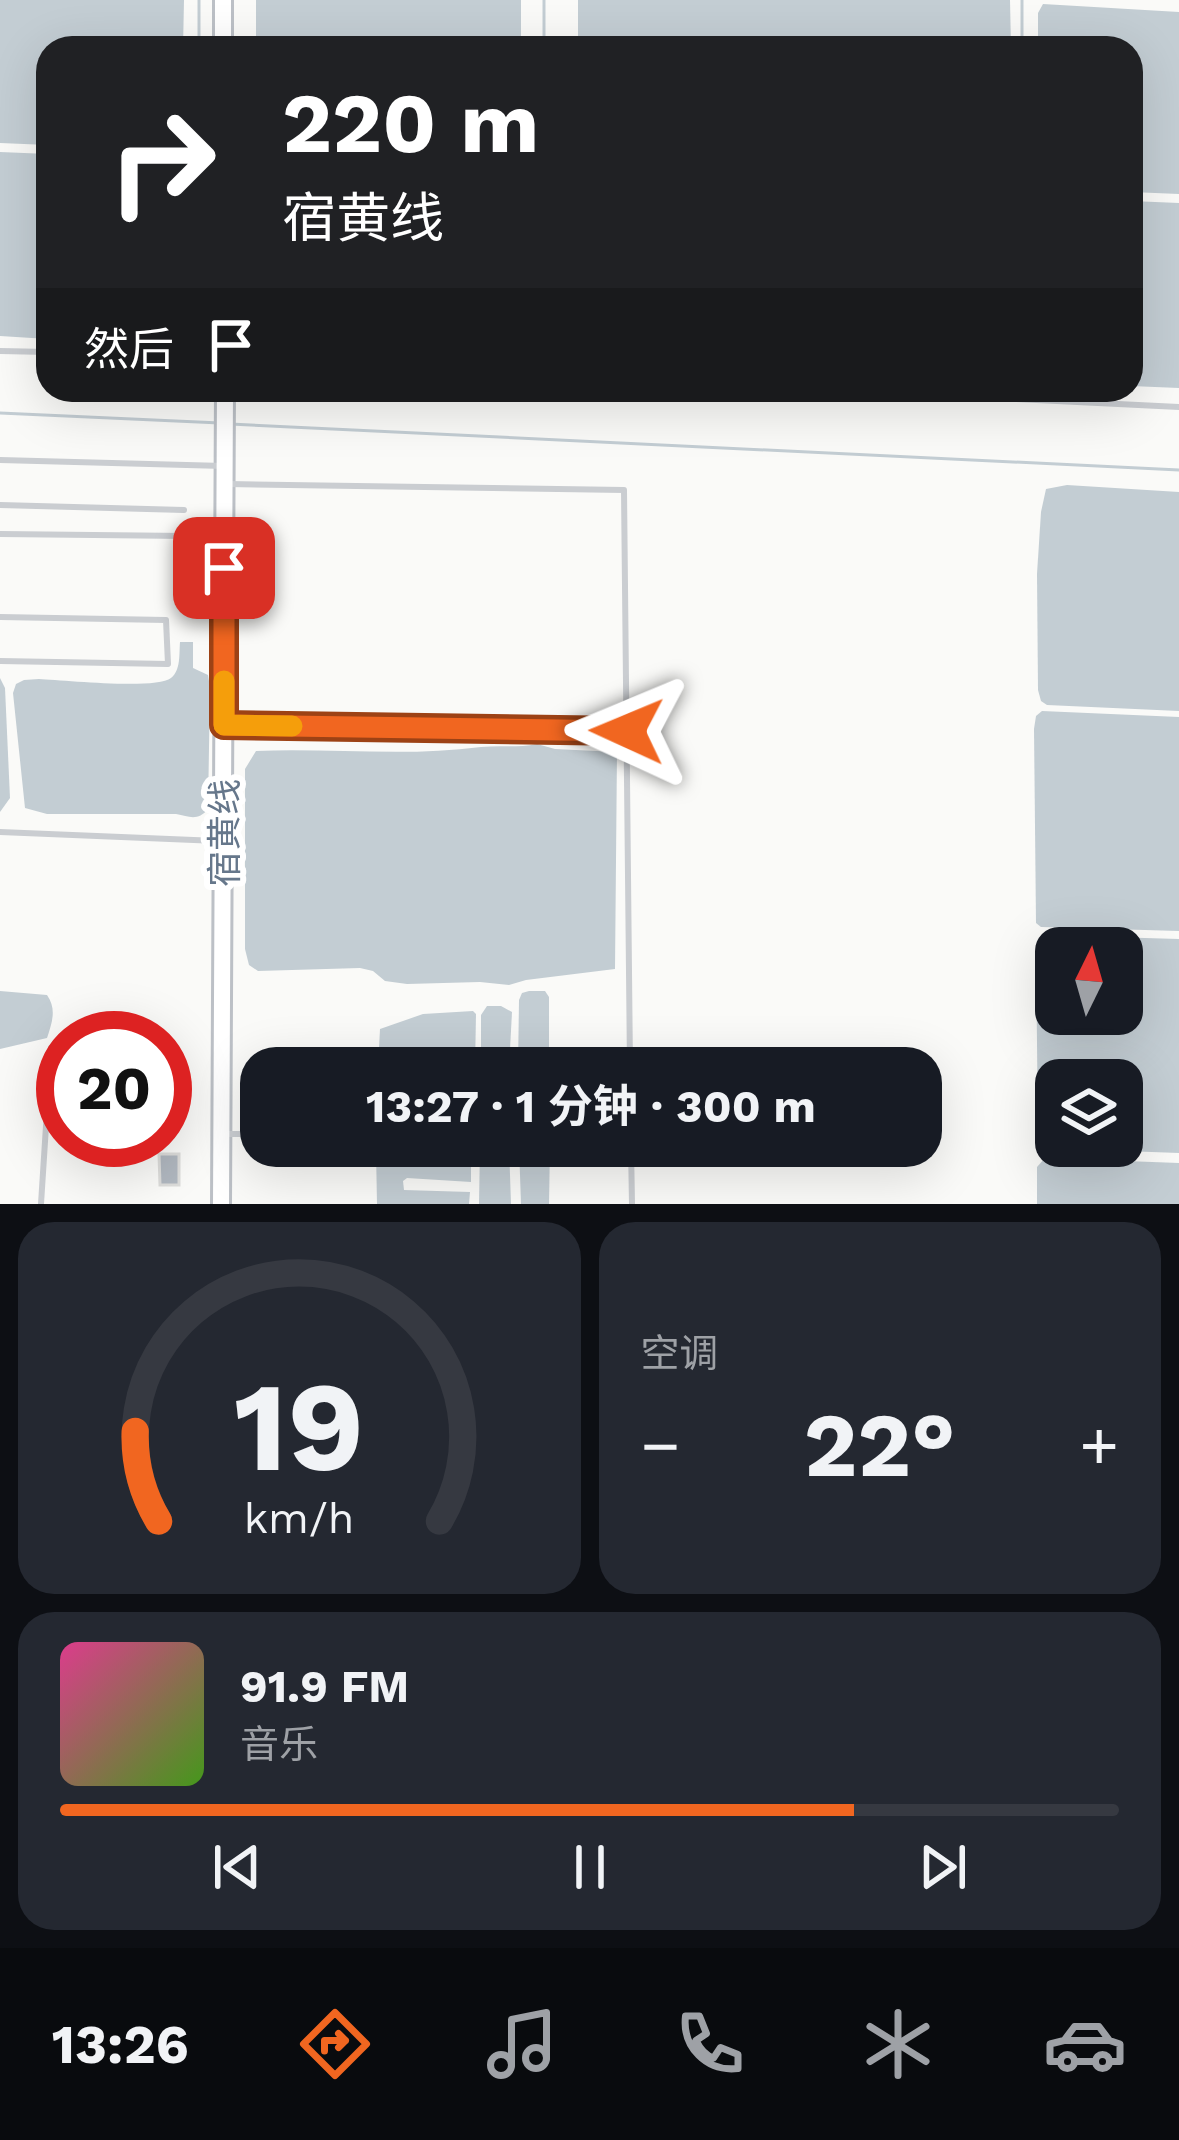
<!DOCTYPE html>
<html lang="zh">
<meta charset="utf-8">
<style>
body{margin:0;font-family:"Work Sans","Noto Sans SC",sans-serif;background:#242831;color:#f1f3f6;height:100vh;display:flex;flex-direction:column;font-size:45px;white-space:nowrap}
*{box-sizing:border-box;margin:0}
p{font-size:39px;color:#9ea1a6}
.icon{flex:none;width:66px;height:66px;fill:none;stroke:currentColor;stroke-width:2;stroke-linecap:round;stroke-linejoin:round}
.map{position:relative;height:1204px;overflow:hidden}
.panel{display:flex;flex-direction:column;gap:18px;padding:18px;background:#0d0f14;flex:1}
.panel>*{flex:none}
.banner{position:absolute;left:36px;top:36px;width:1107px;height:366px;border-radius:36px;box-shadow:0 12px 48px #0002;background:#202124;color:#fff;overflow:hidden}
.needle{width:78px;rotate:5deg}
.buttons{position:absolute;left:1035px;top:927px;display:grid;gap:24px}
.buttons a{display:grid;place-items:center;width:108px;height:108px;border-radius:24px;background:#171b24;box-shadow:0 12px 48px #0002;font-size:60px}
.speed{position:absolute;left:36px;top:1011px;display:flex;gap:24px;font-size:60px;font-weight:700;text-align:center}
.speed>*{display:grid;place-content:center;width:156px;height:156px;border-radius:50%;background:#171b24;box-shadow:0 12px 48px #0002;line-height:1}
.speed .limit{border:18px solid #d22;background:#fff;color:#111}
.pin{position:absolute;display:grid;place-items:center;width:102px;height:102px;color:#fff;margin:-51px;border-radius:24px;box-shadow:0 6px 18px #0006}
.me{position:absolute;width:132px;margin:-66px;rotate:271deg;stroke-linejoin:round;filter:drop-shadow(0 0 9px #0008)}
.turn{display:flex;align-items:center;gap:42px;height:252px;padding:0 48px;font-size:54px}
.turn .icon{width:156px;height:156px;stroke-width:2.5}
.turn b{display:block;font-size:84px;line-height:102px}
.then{display:flex;align-items:center;height:114px;padding:0 48px;background:#0003;gap:24px;font-size:45px}
.big{font-size:90px;font-weight:700;line-height:1.1}
.panel .widget{flex:1;display:flex;flex-direction:column;justify-content:center;gap:18px;min-width:0;padding:0 42px;border-radius:36px;background:#242831}
.panel .dial{align-items:center;gap:0}
.dial svg{height:312px;overflow:visible;fill:none;stroke:#363941;stroke-width:7;stroke-linecap:round;text-anchor:middle}
.dial text{fill:#f1f3f6;stroke:none}
.song{display:flex;align-items:center;gap:36px}
.cover{width:144px;height:144px;border-radius:18px;background:linear-gradient(135deg,hsl(330 70% 55%),hsl(100 70% 35%))}
.played{height:12px;border-radius:6px;background:linear-gradient(90deg,#f16620 75%,#363941 75%)}
.keys{display:flex;justify-content:space-around;direction:ltr}
.heat{display:flex;justify-content:space-between;align-items:center;font-size:66px;direction:ltr}
.panel .tiles{flex:1;display:grid;gap:18px;grid-template-columns:1fr 1fr}
.widget:last-child{grid-column:span 2}
.trip{position:absolute;left:240px;top:1047px;width:702px;height:120px;border-radius:36px;background:#171b24;box-shadow:0 12px 48px #0002;font-weight:700;line-height:120px;text-align:center}
.menu{display:flex;height:192px;justify-content:space-around;align-items:center;background:#090b0e;color:#9ea1a6}
.menu .icon{width:84px;height:84px}
.menu .current{color:#f16620}
.menu b{font-size:54px;color:#f1f3f6}
.map>svg:first-child{display:block}
.water{fill:#c3cdd3;fill-rule:evenodd}
.lines{fill:none;stroke-linecap:round;stroke-linejoin:round}
.stream{stroke:#c3cdd3;stroke-width:3}
.building{fill:#b0b7bf;stroke:#dcdcda;stroke-width:3}
.secondary-casing{stroke:#bcc0c6;stroke-width:22}
.lane{stroke:#cacdd1;stroke-width:6}
.secondary{stroke:#fff;stroke-width:16}
.route-casing{stroke:#9d4215;stroke-width:30}
.route{stroke:#f16620;stroke-width:21}
.slow{stroke:#f59e0b;stroke-width:21}
.labels{text-anchor:middle;stroke-width:12;stroke-linejoin:round;paint-order:stroke}
.street-label{font-size:36px;fill:#66778b;stroke:#fff}
</style>
<div class="map">
<svg width="1179" height="1204" viewBox="0 0 1179 1204">
<rect width="100%" height="100%" fill="#fafaf8"/>
<g class="water">
<path d="M0,0H184L183,48H48V145L0,143Z"/>
<rect x="256" y="0" width="265" height="48"/>
<path d="M578,0H1010L1011,48H578Z"/>
<path d="M1043,4L1179,12V194L1131,192V48H1038V13Z"/>
<path d="M0,152L48,154V339L0,336Z"/>
<path d="M1131,201L1179,203V388L1131,386Z"/>
<path d="M1067,485L1179,492V711L1047,705L1041,701L1038,690L1037,574L1041,512L1046,489Z"/>
<path d="M180,642H193V668L208,675L210,687L208,809C198,821 190,817 176,814H47L25,808L13,693L16,684L24,680L39,679C63,680 156,690 171,678C181,670 179,654 180,642Z"/>
<path d="M0,678L5,688L10,798L0,812Z"/>
<path d="M1042,711L1179,717V931L1041,927L1036,923L1034,729L1036,716Z"/>
<path d="M537,744L555,749L617,752L615,969L526,980L509,985L480,982L407,984L385,981L373,971L360,968L258,971L249,965L245,949V769L256,751C332,748 407,757 481,747C500,745 518,748 537,744Z"/>
<path d="M1042,935L1179,939V1153L1042,1148L1038,1140L1036,945ZM1056,948H1122V1014H1056ZM1056,1080H1122V1146H1056Z"/>
<path d="M0,991L47,995C57,1009 52,1023 47,1038L0,1049Z"/>
<path d="M529,991H545L549,997V1068H518L519,1000L522,993Z"/>
<path d="M487,1006H501L512,1012L509,1068H481V1015Z"/>
<path d="M473,1011L476,1014L475,1068H378L380,1029L423,1014Z"/>
<path d="M380,1146L468,1147L471,1150V1182L407,1178L403,1181L404,1190L470,1192L469,1204H377L376,1151Z"/>
<path d="M480,1146H509L511,1204H479Z"/>
<path d="M519,1146H550L549,1204H521Z"/>
<path d="M1045,1158L1179,1163V1204H1037V1167Z"/>
</g>
<g class="lines">
<g class="stream">
<path d="M544,0V48"/>
<path d="M199,48V0"/>
<path d="M1022,48V0"/>
<path d="M0,413L220,423"/>
<path d="M230,424L1179,470"/>
</g>
</g>
<path class="building" d="M159,1154H179V1185H160Z"/>
<g class="lines">
<g class="secondary-casing">
<g id="secondary">
<path d="M223,0V48"/>
<path d="M221,1204L225,390"/>
</g>
</g>
<g class="lane">
<path d="M0,351L48,352"/>
<path d="M834,390L1179,407"/>
<path d="M0,460L224,466"/>
<path d="M228,484L624,490L630,1068"/>
<path d="M0,505L184,510"/>
<path d="M0,534L187,536L186,592L189,607L221,610"/>
<path d="M0,617L166,620L168,664L0,661"/>
<path d="M227,725L627,731"/>
<path d="M0,832L218,841"/>
<path d="M225,1134H261"/>
<path d="M631,1146L632,1204"/>
<path d="M41,1204L51,1048"/>
</g>
<use href="#secondary" class="secondary"/>
</g>
<g class="lines">
<g class="route-casing">
<path id="route" d="M224,568V725L627,731"/>
</g>
<use href="#route" class="route"/>
<path class="slow" d="M224,681V725L292,726"/>
</g>
<g class="labels">
<g class="street-label">
<text transform="translate(224 833) rotate(-90)" y="13">宿黄线</text>
</g>
</g>
</svg>
<div class="buttons">
<a><svg class="needle" viewBox="-14 -14 28 28"><path d="M0-13l5 13h-10z" fill="#e53935"/><path d="M0 13l5-13h-10z" fill="#9ea1a6"/></svg></a>
<a><svg class="icon" aria-label="layers" viewBox="0 0 24 24"><path d="M12 4l9 5-9 5-9-5zM3 14l9 5 9-5"/></svg></a>
</div>
<div class="speed"><div class="limit">20</div></div>
<div class="pin" style="left:224px;top:568px;background:#d93025"><svg class="icon" aria-label="arrive" viewBox="0 0 24 24"><path d="M6 21V4h12l-3 4 3 4H6"/></svg></div>
<svg class="me" style="left:627px;top:731px" viewBox="-20 -20 40 40"><path d="M0-17L14 15 0 8-14 15z" fill="#f16620" stroke="#fff" stroke-width="4"/></svg>
<div class="trip">13:27 · 1 分钟 · 300 m</div>
<div class="banner">
<div class="turn"><svg class="icon" aria-label="right" viewBox="0 0 24 24"><path d="M7 20v-9h11M14 6l5 5-5 5"/></svg><div><b>220 m</b>宿黄线</div></div>
<div class="then">然后<svg class="icon" aria-label="arrive" viewBox="0 0 24 24"><path d="M6 21V4h12l-3 4 3 4H6"/></svg></div>
</div>
</div>
<section class="panel">
<div class="tiles">
<div class="widget dial"><svg viewBox="0 0 100 80">
<path d="M14 69A42 42 0 1 1 86 69"/>
<path d="M14 69A42 42 0 0 1 8 46" stroke="#f16620"/>
<text x="50" y="56" font-size="32" font-weight="700">19</text>
<text x="50" y="72" font-size="11">km/h</text>
</svg></div>
<div class="widget"><p>空调</p>
<div class="heat"><a>−</a><b class="big">22°</b><a>+</a></div>
</div>
<div class="widget">
<div class="song"><i class="cover"></i><div><b>91.9 FM</b><p>音乐</p></div></div>
<div class="played"></div>
<div class="keys"><svg class="icon" aria-label="previous" viewBox="0 0 24 24"><path d="M18 5L8 12l10 7zM5 5v14"/></svg><svg class="icon" aria-label="pause" viewBox="0 0 24 24"><path d="M8 5v14M16 5v14"/></svg><svg class="icon" aria-label="next" viewBox="0 0 24 24"><path d="M6 5l10 7-10 7zM19 5v14"/></svg></div>
</div>
</div>
</section>
<nav class="menu">
<b>13:26</b>
<svg class="icon current" aria-label="directions" viewBox="0 0 24 24"><path d="M12 3l9 9-9 9-9-9zM9 14v-3h6M13 9l2 2-2 2"/></svg>
<svg class="icon" aria-label="music" viewBox="0 0 24 24"><path d="M9 18V5l10-2v13"/><circle cx="6" cy="18" r="3"/><circle cx="16" cy="16" r="3"/></svg>
<svg class="icon" aria-label="phone" viewBox="0 0 24 24"><path d="M5 4h4l2 5-3 2q2 4 5 5l2-3 5 2v4C11 20 4 13 5 4z"/></svg>
<svg class="icon" aria-label="climate" viewBox="0 0 24 24"><path d="M12 3v18M4 7l16 10M4 17L20 7"/></svg>
<svg class="icon" aria-label="car" viewBox="0 0 24 24"><path d="M5 17H2v-5l4-1 3-4h7l3 4 3 1v5h-3M9 17h6M6 11h13"/><circle cx="7" cy="17" r="2"/><circle cx="17" cy="17" r="2"/></svg>
</nav>
